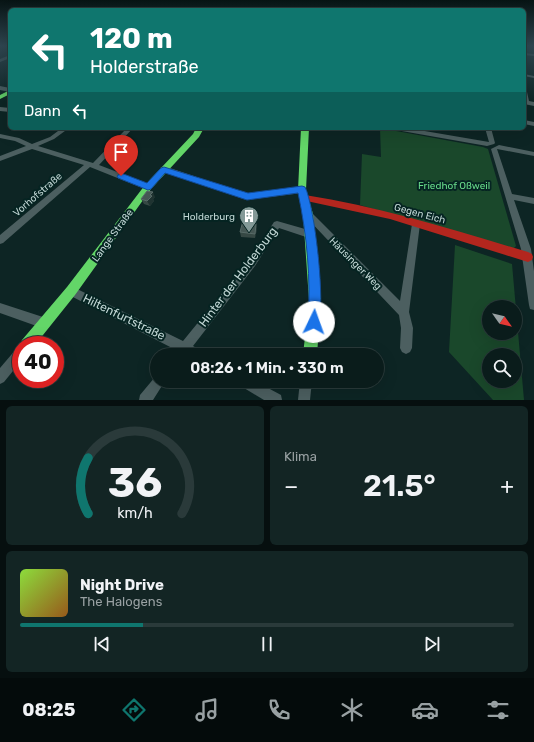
<!DOCTYPE html>
<html lang="de">
<meta charset="utf-8">
<style>
body{margin:0;font-family:Rubik,sans-serif;background:#132524;color:#f1f3f6;height:100vh;display:flex;flex-direction:column;font-size:15px;white-space:nowrap}
*{box-sizing:border-box;margin:0}
p{font-size:13px;color:#99a1a3}
.icon{flex:none;width:22px;height:22px;fill:none;stroke:currentColor;stroke-width:2;stroke-linecap:round;stroke-linejoin:round}
.map{position:relative;height:400px;overflow:hidden}
.side{display:flex;flex-direction:column;gap:6px;padding:6px;background:#060f0f;flex:1}
.side>*{flex:none}
.guide{position:absolute;left:8px;top:8px;width:518px;height:122px;border-radius:6px;box-shadow:0 4px 16px #0002,0 0 0 1px #2a3a3a;background:#0f766e;color:#fff;overflow:hidden}
.needle{width:26px;rotate:124deg}
.tools{position:absolute;left:482px;top:300px;display:grid;gap:8px}
.tools a{display:grid;place-items:center;width:40px;height:40px;border-radius:50%;background:#0a1c1b;box-shadow:0 4px 16px #0002,0 0 0 1px #2a3a3a;font-size:20px}
.speed{position:absolute;left:12px;top:336px;display:flex;gap:8px;font-size:20px;font-weight:700;text-align:center}
.speed>*{display:grid;place-content:center;width:52px;height:52px;border-radius:50%;background:#0a1c1b;box-shadow:0 4px 16px #0002,0 0 0 1px #2a3a3a;line-height:1}
.speed .limit{border:6px solid #d22;background:#fff;color:#111}
.pin{position:absolute;display:grid;place-items:center;width:34px;height:34px;color:#fff;margin:-41px -17px;border-radius:50% 50% 50% 0;rotate:-45deg;box-shadow:0 0 4px #0007}
.pin .icon{rotate:45deg}
.me{position:absolute;width:44px;margin:-22px;rotate:3deg;stroke-linejoin:round;filter:drop-shadow(0 0 3px #0008)}
.turn{display:flex;align-items:center;gap:14px;height:84px;padding:0 16px;font-size:18px}
.turn .icon{width:52px;height:52px;stroke-width:2.5}
.turn b{display:block;font-size:28px;line-height:34px}
.then{display:flex;align-items:center;height:38px;padding:0 16px;background:#0003;gap:8px;font-size:15px}
.big{font-size:30px;font-weight:600;line-height:1.1}
.side .tile{flex:1;display:flex;flex-direction:column;justify-content:center;gap:6px;min-width:0;padding:0 14px;border-radius:6px;background:#132524}
.side .dial{align-items:center;gap:0}
.dial svg{height:104px;overflow:visible;fill:none;stroke:#2a3a3a;stroke-width:7;stroke-linecap:round;text-anchor:middle}
.dial text{fill:#f1f3f6;stroke:none}
.song{display:flex;align-items:center;gap:12px}
.cover{width:48px;height:48px;border-radius:6px;background:linear-gradient(135deg,hsl(90 70% 55%),hsl(30 70% 35%))}
.played{height:4px;border-radius:2px;background:linear-gradient(90deg,#0f766e 25%,#2a3a3a 25%)}
.keys{display:flex;justify-content:space-around;direction:ltr}
.heat{display:flex;justify-content:space-between;align-items:center;font-size:22px;direction:ltr}
.side .tiles{flex:1;display:grid;gap:6px;grid-template-columns:1fr 1fr}
.tile:last-child{grid-column:span 2}
.trip{position:absolute;left:150px;top:348px;width:234px;height:40px;border-radius:20px;background:#0a1c1b;box-shadow:0 4px 16px #0002,0 0 0 1px #2a3a3a;font-weight:600;line-height:40px;text-align:center}
.tab-bar{display:flex;height:64px;justify-content:space-around;align-items:center;background:#040b0b;color:#99a1a3}
.tab-bar .icon{width:28px;height:28px}
.tab-bar .active{color:#0f766e}
.tab-bar b{font-size:18px;color:#f1f3f6}
.map>svg:first-child{display:block}
.green{fill:#1a482b;fill-rule:evenodd}
.lines{fill:none;stroke-linecap:round;stroke-linejoin:round}
.street{fill:#4c5f60;fill-rule:evenodd}
.fast{fill:#63d668;fill-rule:evenodd}
.jam{fill:#b3261e;fill-rule:evenodd}
.wall{fill:#364844}
.shaded-wall{fill:#1f3331}
.building{fill:#455754;stroke:#586b68}
.route{fill:#1a73e8;stroke:#114b97}
.labels{text-anchor:middle;stroke-width:4;stroke-linejoin:round;paint-order:stroke}
.park-label{font-size:10px;fill:#68db8a;stroke:#052422}
.street-label{font-size:10px;fill:#c2d7d5;stroke:#052422}
.poi-label{font-size:10px;fill:#c2d7d5;stroke:#052422;text-anchor:end}
.near-street-label{font-size:12px;fill:#c2d7d5;stroke:#052422}
</style>
<div class="map">
<svg width="534" height="400" viewBox="0 0 534 400">
<rect width="100%" height="100%" fill="#0d2524"/>
<g class="green">
<path d="M380,128L483,147L488,149L516,246L513,249L360,205L362,154L381,157Z"/>
<path d="M455,245L512,264L524,400H493L449,352ZM489,307H515V333H489ZM489,355H515V381H489Z"/>
</g>
<g class="lines">
<g class="street">
<path d="M524,53L534,54V56L524,55Z"/>
<path d="M10,55V58L0,62V59Z"/>
<path d="M524,74L534,76V78L524,76Z"/>
<path d="M0,86L10,88V92L0,90Z"/>
<path d="M524,90L527,92L529,101L534,102V106L524,104Z"/>
<path d="M0,107L10,108V112L0,111Z"/>
<path d="M524,120L534,122V126L524,124Z"/>
<path d="M62,128H69L54,139L38,146L93,163L127,128H133L99,165L151,185L152,187L148,190L145,189L90,167L3,243L0,244V235L84,165L32,149L0,161V156L26,146L15,141L0,138V134L19,138L32,144L50,137Z"/>
<path d="M393,128H407L489,142L485,128H491L495,143L494,144L487,146L396,130Z"/>
<path d="M499,145L534,152V156L497,149L512,194L534,198V204L514,200L531,249L534,271V310L530,309L529,305L521,249L491,149Z"/>
<path d="M161,167H167L247,194L302,187L306,190L302,193L247,200L161,171L160,169Z"/>
<path d="M308,211L311,212L400,301L412,224L413,222L416,221L419,222L420,224L409,312L413,328L412,348L410,352L406,354L402,352L400,348L401,328L399,315L305,216L304,214L305,212Z"/>
<path d="M277,221L312,231L313,234L312,237L309,238L279,228L255,266L193,346L202,351L204,355H173L176,350L67,294L66,291L67,288L71,286L75,288L183,341L249,260L274,222Z"/>
<path d="M0,303L49,319L51,323L49,327L45,329L0,313Z"/>
<path d="M21,346V361L4,382L0,384V368L17,348Z"/>
<path d="M157,376V381H165L153,400H139L140,395L155,377Z"/>
<path d="M237,381H255L281,395L282,400H264L239,385Z"/>
<path d="M300,381H312L310,400H298Z"/>
</g>
<g class="fast">
<path d="M10,90V94L0,99V95Z"/>
<path d="M196,128H204L199,137L151,189L75,295L35,345H21V346L20,345L22,340L67,287L145,185L193,134Z"/>
<path d="M301,128H309L306,190L313,214L321,300L317,355H303L309,300L303,214L298,190Z"/>
</g>
<path class="jam" d="M305,195C381,207 454,230 528,252L532,254L533,257L532,260L528,262L390,219L302,200L301,198Z"/>
</g>
<g class="wall">
<path d="M155,197L153,199L154,201L150,206L144,204L141,199Z"/>
<path d="M256,224L257,229L255,238L241,237L240,232Z"/>
</g>
<g class="shaded-wall">
<path d="M153,192L155,197L153,199L154,201L150,206L147,201L150,195Z"/>
<path d="M256,224L257,229L255,238V234Z"/>
</g>
<g class="building">
<path d="M147,191L153,192L150,195L152,196L147,201L141,199Z"/>
<path d="M244,217L254,220L256,224L255,234L240,232Z"/>
</g>
<linearGradient id="sky" x2="0" y2="1"><stop stop-color="#071414"/><stop offset="0.45" stop-color="#2f4650"/><stop offset="1" stop-color="#2f4650" stop-opacity="0"/></linearGradient>
<rect width="534" height="102" fill="url(#sky)"/>
<path class="route" d="M164,167L248,193L302,186L305,187C315,207 326,306 318,326L314,328L309,326L308,322C311,279 307,235 298,193L247,200L165,173L151,189L148,190L118,178L117,176L121,173L147,183L161,168Z"/>
<defs>
<g id="building-pin" transform="scale(1)"><path d="M0 17L-7.5 6A9.5 9.5 0 1 1 7.5 6Z" fill="#839997" stroke="#052422"/><path d="M-4-6H4V6H1V3H-1V6H-4ZM-2.5-4.3h1.7v1.8h-1.7ZM.8-4.3h1.7v1.8H.8ZM-2.5-1h1.7V.8h-1.7ZM.8-1h1.7V.8H.8Z" fill="#fff"/></g>
</defs>
<g fill-rule="evenodd">
<use href="#building-pin" x="249" y="216"/>
</g>
<g class="labels">
<g class="park-label">
<text x="454" y="189">Friedhof Oßweil</text>
</g>
<g class="street-label">
<text transform="translate(37 194) rotate(-41)" y="4">Vorhofstraße</text>
<text transform="translate(420 213) rotate(15)" y="4">Gegen Eich</text>
<text transform="translate(112 235) rotate(-54)" y="4">Lange Straße</text>
<text transform="translate(356 263) rotate(45)" y="4">Häusinger Weg</text>
</g>
<g class="poi-label">
<text x="235" y="220">Holderburg</text>
</g>
<g class="near-street-label">
<text transform="translate(238 277) rotate(-53)" y="4">Hinter der Holderburg</text>
<text transform="translate(124 317) rotate(26)" y="4">Hiltenfurtstraße</text>
</g>
</g>
</svg>
<div class="tools">
<a><svg class="needle" viewBox="-14 -14 28 28"><path d="M0-13l5 13h-10z" fill="#e53935"/><path d="M0 13l5-13h-10z" fill="#99a1a3"/></svg></a>
<a><svg class="icon" aria-label="search" viewBox="0 0 24 24"><circle cx="10" cy="10" r="6"/><path d="M15 15l6 6"/></svg></a>
</div>
<div class="speed"><div class="limit">40</div></div>
<div class="pin" style="left:121px;top:176px;background:#d93025"><svg class="icon" aria-label="arrive" viewBox="0 0 24 24"><path d="M6 21V4h12l-3 4 3 4H6"/></svg></div>
<svg class="me" style="left:314px;top:322px" viewBox="-20 -20 40 40"><circle r="19" fill="#fff"/><path d="M0-13L10 11 0 6-10 11z" fill="#1a73e8"/></svg>
<div class="trip">08:26 · 1 Min. · 330 m</div>
<div class="guide">
<div class="turn"><svg class="icon" aria-label="left" viewBox="0 0 24 24"><path d="M17 20v-9H6M10 6l-5 5 5 5"/></svg><div><b>120 m</b>Holderstraße</div></div>
<div class="then">Dann<svg class="icon" aria-label="left" viewBox="0 0 24 24"><path d="M17 20v-9H6M10 6l-5 5 5 5"/></svg></div>
</div>
</div>
<section class="side">
<div class="tiles">
<div class="tile dial"><svg viewBox="0 0 100 80">
<path d="M14 69A42 42 0 1 1 86 69"/>
<path d="M14 69A42 42 0 0 1 14 26" stroke="#0f766e"/>
<text x="50" y="56" font-size="32" font-weight="700">36</text>
<text x="50" y="72" font-size="11">km/h</text>
</svg></div>
<div class="tile"><p>Klima</p>
<div class="heat"><a>−</a><b class="big">21.5°</b><a>+</a></div>
</div>
<div class="tile">
<div class="song"><i class="cover"></i><div><b>Night Drive</b><p>The Halogens</p></div></div>
<div class="played"></div>
<div class="keys"><svg class="icon" aria-label="previous" viewBox="0 0 24 24"><path d="M18 5L8 12l10 7zM5 5v14"/></svg><svg class="icon" aria-label="pause" viewBox="0 0 24 24"><path d="M8 5v14M16 5v14"/></svg><svg class="icon" aria-label="next" viewBox="0 0 24 24"><path d="M6 5l10 7-10 7zM19 5v14"/></svg></div>
</div>
</div>
</section>
<nav class="tab-bar">
<b>08:25</b>
<svg class="icon active" aria-label="directions" viewBox="0 0 24 24"><path d="M12 3l9 9-9 9-9-9zM9 14v-3h6M13 9l2 2-2 2"/></svg>
<svg class="icon" aria-label="music" viewBox="0 0 24 24"><path d="M9 18V5l10-2v13"/><circle cx="6" cy="18" r="3"/><circle cx="16" cy="16" r="3"/></svg>
<svg class="icon" aria-label="phone" viewBox="0 0 24 24"><path d="M5 4h4l2 5-3 2q2 4 5 5l2-3 5 2v4C11 20 4 13 5 4z"/></svg>
<svg class="icon" aria-label="climate" viewBox="0 0 24 24"><path d="M12 3v18M4 7l16 10M4 17L20 7"/></svg>
<svg class="icon" aria-label="car" viewBox="0 0 24 24"><path d="M5 17H2v-5l4-1 3-4h7l3 4 3 1v5h-3M9 17h6M6 11h13"/><circle cx="7" cy="17" r="2"/><circle cx="17" cy="17" r="2"/></svg>
<svg class="icon" aria-label="filters" viewBox="0 0 24 24"><path d="M4 7h16M4 17h16"/><circle cx="9" cy="7" r="2"/><circle cx="15" cy="17" r="2"/></svg>
</nav>
